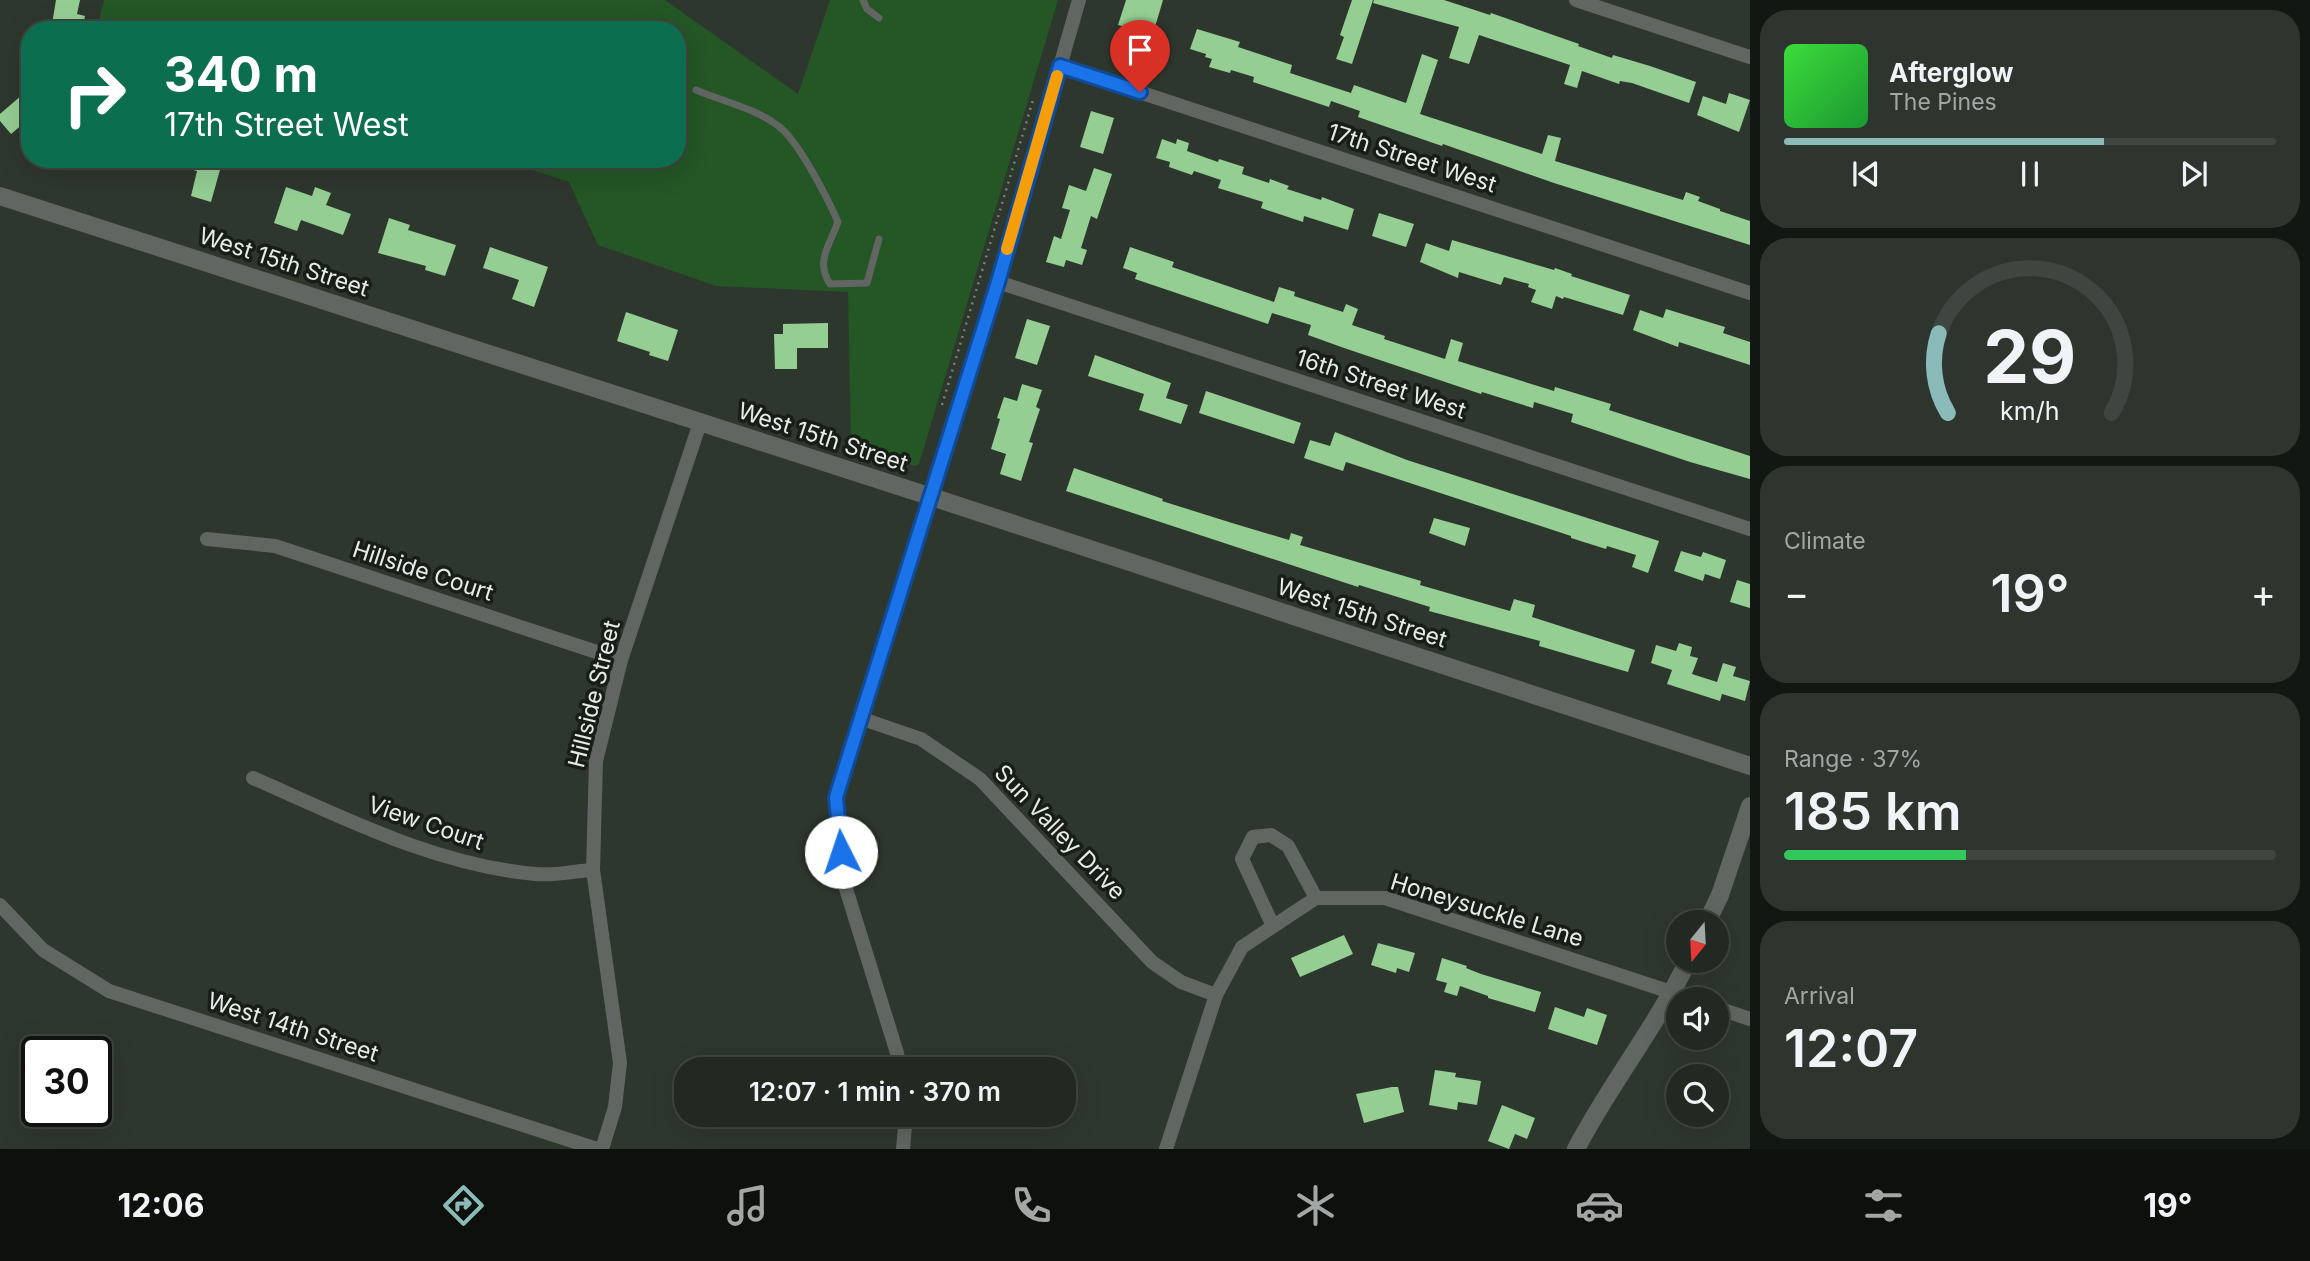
<!DOCTYPE html>
<meta charset="utf-8">
<style>
body{margin:0;font-family:Inter,sans-serif;background:#2e352f;color:#f1f3f6;height:100vh;display:flex;flex-direction:column;font-size:26px;white-space:nowrap}
*{box-sizing:border-box;margin:0}
p{font-size:23px;color:#a2a6a5}
.icon{flex:none;width:38px;height:38px;fill:none;stroke:currentColor;stroke-width:2;stroke-linecap:round;stroke-linejoin:round}
.map{position:relative;flex:1;overflow:hidden}
.sheet{display:flex;flex-direction:column;gap:10px;padding:10px;background:#131713;width:560px}
.sheet>*{flex:none}
.banner{position:absolute;left:21px;top:21px;width:665px;height:147px;border-radius:28px;box-shadow:0 7px 28px #0002,0 0 0 2px #3f4540;background:#0b6e4f;color:#fff;overflow:hidden}
.needle{width:46px;rotate:198deg}
.tools{position:absolute;left:1666px;top:910px;display:grid;gap:14px}
.tools a{display:grid;place-items:center;width:63px;height:63px;border-radius:50%;background:#222922;box-shadow:0 7px 28px #0002,0 0 0 2px #3f4540;font-size:35px}
.speed{position:absolute;left:21px;top:1036px;display:flex;gap:14px;font-size:35px;font-weight:700;text-align:center}
.speed>*{display:grid;place-content:center;width:91px;height:91px;border-radius:50%;background:#222922;box-shadow:0 7px 28px #0002,0 0 0 2px #3f4540;line-height:1}
.speed .limit{border:4px solid #111;border-radius:10px;background:#fff;color:#111}
.pin{position:absolute;display:grid;place-items:center;width:60px;height:60px;color:#fff;margin:-72px -30px;border-radius:50% 50% 50% 0;rotate:-45deg;box-shadow:0 0 7px #0007}
.pin .icon{rotate:45deg}
.me{position:absolute;width:77px;margin:-38px;rotate:356deg;stroke-linejoin:round;filter:drop-shadow(0 0 5px #0008)}
.turn{display:flex;align-items:center;gap:24px;height:147px;padding:0 28px;font-size:32px}
.turn .icon{width:91px;height:91px;stroke-width:2.5}
.turn b{display:block;font-size:49px;line-height:60px}
.big{font-size:52px;font-weight:600;line-height:1.1}
.sheet .tile{flex:1;display:flex;flex-direction:column;justify-content:center;gap:10px;min-width:0;padding:0 24px;border-radius:28px;background:#2e352f}
.sheet .dial{align-items:center;gap:0}
.dial svg{height:182px;overflow:visible;fill:none;stroke:#3f4540;stroke-width:7;stroke-linecap:round;text-anchor:middle}
.dial text{fill:#f1f3f6;stroke:none}
.song{display:flex;align-items:center;gap:21px}
.cover{width:84px;height:84px;border-radius:10px;background:linear-gradient(135deg,hsl(120 70% 55%),hsl(130 70% 35%))}
.played{height:7px;border-radius:4px;background:linear-gradient(90deg,#8bbbb9 65%,#3f4540 65%)}
.keys{display:flex;justify-content:space-around;direction:ltr}
.heat{display:flex;justify-content:space-between;align-items:center;font-size:38px;direction:ltr}
.charge{height:10px;border-radius:5px;background:linear-gradient(90deg,#34c759 37%,#3f4540 0)}
.trip{position:absolute;left:674px;top:1057px;width:402px;height:70px;border-radius:28px;background:#222922;box-shadow:0 7px 28px #0002,0 0 0 2px #3f4540;font-weight:600;line-height:70px;text-align:center}
.tab-bar{display:flex;height:112px;justify-content:space-around;align-items:center;background:#0e100e;color:#a2a6a5}
.tab-bar .icon{width:49px;height:49px}
.tab-bar .active{color:#8bbbb9}
.tab-bar b{font-size:32px;color:#f1f3f6}
main{display:flex;flex:1;min-height:0}
.map>svg:first-child{display:block}
.green{fill:#245626}
.building{fill:#94ce93}
.lines{fill:none;stroke-linecap:round;stroke-linejoin:round}
.path{stroke:#788077;stroke-width:2.5;stroke-dasharray:2 5;stroke-linecap:butt}
.service{stroke:#626662;stroke-width:7}
.minor{stroke:#626662;stroke-width:14}
.tertiary{stroke:#626662;stroke-width:18}
.route-casing{stroke:#114b97;stroke-width:18}
.route{stroke:#1a73e8;stroke-width:12}
.slow{stroke:#f59e0b;stroke-width:12}
.labels{text-anchor:middle;stroke-width:7;stroke-linejoin:round;paint-order:stroke}
.street-label{font-size:23px;fill:#e7ede6;stroke:#191d19}
</style>
<main>
<div class="map">
<svg width="1750" height="1149" viewBox="0 0 1750 1149">
<rect width="100%" height="100%" fill="#2e372d"/>
<path class="green" d="M104,0H665L798,94L830,0H1058L919,464L915,466L851,445L848,292L716,286L598,245L569,182L499,159H677V30H102L97,28Z"/>
<g class="building">
<path d="M56,0H80L77,14L85,16L82,30H51Z"/>
<path d="M1126,0H1163L1155,27L1148,24L1137,58L1117,52L1125,27L1118,25Z"/>
<path d="M1352,0H1373L1352,64L1336,59L1344,37L1340,35Z"/>
<path d="M1374,0H1444L1490,15L1491,13L1579,44L1578,46L1612,58L1613,55L1650,66L1696,82L1689,103L1632,83L1620,81L1619,84L1582,71L1577,88L1564,84L1570,65L1479,35L1469,64L1449,58L1459,27L1373,3Z"/>
<path d="M1197,29L1240,42L1238,47L1292,65L1290,73L1351,93L1354,85L1406,103L1422,54L1438,60L1420,114L1542,154L1548,135L1561,138L1555,161L1683,200L1686,192L1700,197L1698,201L1720,209V211L1750,221V245L1554,183L1443,144L1442,146L1358,117L1360,111L1331,101L1329,107L1253,82L1254,77L1231,70L1230,73L1209,67L1212,59L1205,57L1206,54L1190,49Z"/>
<path d="M30,88V118L11,134L0,121V114Z"/>
<path d="M1729,93L1750,100L1739,132L1697,115L1703,96L1726,104Z"/>
<path d="M1091,111L1114,118L1103,154L1080,147Z"/>
<path d="M1162,139L1176,144L1177,139L1189,143L1187,151L1218,162L1219,159L1244,167L1242,174L1269,183L1270,179L1289,186L1287,189L1321,200L1322,197L1354,209L1348,230L1304,216L1303,222L1261,208L1263,202L1218,188L1221,180L1194,171L1192,175L1169,167L1170,162L1156,158Z"/>
<path d="M168,159H223L211,202L191,196L197,171L168,163Z"/>
<path d="M1094,168L1112,174L1097,219L1091,216L1081,248L1087,250L1082,265L1066,260L1064,267L1046,262L1054,236L1061,239L1070,210L1062,208L1069,185L1086,191Z"/>
<path d="M286,187L312,196L315,187L331,193L326,205L351,214L343,235L301,220L297,231L274,223Z"/>
<path d="M1379,213L1414,224L1406,247L1372,236Z"/>
<path d="M389,218L410,225L408,230L456,245L445,276L425,270L426,266L378,253Z"/>
<path d="M1452,240L1554,270L1555,268L1572,274L1571,276L1630,295L1623,315L1564,297L1563,299L1556,296L1552,309L1531,302L1536,290L1528,287L1529,284L1504,277L1501,285L1459,272L1458,278L1420,262L1426,243L1449,251Z"/>
<path d="M490,247L548,267L534,307L512,299L519,280L483,268Z"/>
<path d="M1130,247L1174,262L1172,267L1274,302L1279,287L1295,292L1294,296L1343,312L1346,304L1358,309L1352,325L1385,336L1384,339L1445,359L1451,339L1463,343L1458,361L1554,391L1555,387L1611,404L1609,410L1750,456V479L1690,462L1571,422L1573,414L1534,402L1533,408L1482,392L1481,394L1344,348L1308,335L1311,325L1272,313L1268,324L1135,279L1137,273L1123,268Z"/>
<path d="M1666,309L1725,327L1723,333L1750,342V365L1679,342L1678,347L1633,330L1640,310L1663,318Z"/>
<path d="M626,312L678,330L668,361L649,355L650,352L617,341Z"/>
<path d="M1027,319L1050,326L1037,365L1015,358Z"/>
<path d="M828,323V348H797V369H775L774,334H783V324Z"/>
<path d="M1095,355L1171,383L1166,398L1188,405L1181,424L1139,410L1144,394L1088,376Z"/>
<path d="M1022,384L1042,390L1036,407L1040,409L1029,442L1033,443L1021,481L1000,474L1006,454L991,449L1000,419L997,418L1004,397L1017,401Z"/>
<path d="M1206,391L1301,423L1294,444L1199,413Z"/>
<path d="M1335,432L1407,460L1659,541L1648,573L1632,567L1636,555L1607,546L1606,549L1571,538V536L1346,462L1343,471L1304,458L1310,440L1330,446Z"/>
<path d="M1074,468L1163,499L1162,501L1232,523L1289,540L1291,533L1303,537L1300,545L1421,581L1420,585L1510,611L1514,599L1535,605L1532,617L1635,650L1628,672L1539,646L1540,641L1429,611L1430,607L1359,585L1358,587L1066,491Z"/>
<path d="M1434,518L1470,528L1465,546L1429,533Z"/>
<path d="M1681,551L1701,557L1703,552L1726,560L1720,579L1705,574L1703,581L1674,571Z"/>
<path d="M1737,580L1750,584V608L1730,602Z"/>
<path d="M1679,643L1692,647L1690,656L1698,658L1692,674L1717,682L1723,663L1736,667L1733,676L1750,681L1745,701L1722,694L1720,701L1667,684L1672,670L1651,663L1656,645L1676,651Z"/>
<path d="M1344,935L1353,954L1300,977L1291,958Z"/>
<path d="M1378,943L1415,953L1409,972L1397,968L1396,973L1371,965Z"/>
<path d="M1442,958L1467,966L1466,968L1481,974L1541,992L1535,1012L1488,998V996L1460,986L1457,996L1444,992L1447,983L1436,980Z"/>
<path d="M1555,1007L1584,1017L1587,1008L1607,1015L1597,1045L1548,1029Z"/>
<path d="M1435,1070L1456,1073L1455,1077L1481,1081L1477,1105L1458,1102L1457,1110L1429,1105Z"/>
<path d="M1392,1087H1398L1404,1112L1364,1123L1356,1094Z"/>
<path d="M1502,1105L1535,1118L1527,1139L1515,1134L1509,1149L1488,1141Z"/>
</g>
<g class="lines">
<path class="path" d="M942,405L1033,100"/>
<g class="service">
<path d="M863,0L867,9L879,18"/>
<path d="M696,90C722,101 754,108 777,125C797,138 828,199 838,222C830,244 815,262 830,284L867,283L879,239"/>
</g>
<g class="minor">
<path d="M1576,0L1750,57"/>
<path d="M1060,66L1750,293"/>
<path d="M998,282L1750,529"/>
<path d="M207,539L275,546L621,660"/>
<path d="M860,718L921,739L980,779L1152,962L1181,982L1216,995"/>
<path d="M253,778C344,818 435,865 535,874C554,876 574,871 593,870"/>
<path d="M0,905L43,950L109,991L597,1149"/>
<path d="M1273,926L1242,859L1253,837L1271,835L1288,846L1316,898"/>
<path d="M1717,1008L1750,1019"/>
<path d="M900,1069L897,1053L843,879L837,797L998,282L1079,0"/>
<path d="M602,1149L615,1107L620,1063L593,870L596,761L621,660L700,423"/>
<path d="M903,1149L906,1115"/>
<path d="M1166,1149L1216,995L1242,947L1316,898H1385L1692,999"/>
</g>
<g class="tertiary">
<path d="M0,196L932,497L1750,766"/>
<path d="M1707,922L1720,895L1750,806"/>
<path d="M1576,1149C1610,1084 1656,1027 1688,961"/>
</g>
</g>
<g class="lines">
<g class="route-casing">
<path id="route" d="M841,852L836,797L998,282L1060,66L1140,92"/>
</g>
<use href="#route" class="route"/>
<path class="slow" d="M1007,249L1057,76"/>
</g>
<g class="labels">
<g class="street-label">
<text transform="translate(1412 158) rotate(18)" y="8">17th Street West</text>
<text transform="translate(284 262) rotate(18)" y="8">West 15th Street</text>
<text transform="translate(1381 384) rotate(18)" y="8">16th Street West</text>
<text transform="translate(823 437) rotate(18)" y="8">West 15th Street</text>
<text transform="translate(423 571) rotate(18)" y="8">Hillside Court</text>
<text transform="translate(1362 613) rotate(18)" y="8">West 15th Street</text>
<text transform="translate(594 694) rotate(-76)" y="8">Hillside Street</text>
<text transform="translate(426 823) rotate(19)" y="8">View Court</text>
<text transform="translate(1060 832) rotate(46)" y="8">Sun Valley Drive</text>
<text transform="translate(1487 910) rotate(17)" y="8">Honeysuckle Lane</text>
<text transform="translate(293 1027) rotate(18)" y="8">West 14th Street</text>
</g>
</g>
</svg>
<div class="tools">
<a><svg class="needle" viewBox="-14 -14 28 28"><path d="M0-13l5 13h-10z" fill="#e53935"/><path d="M0 13l5-13h-10z" fill="#a2a6a5"/></svg></a>
<a><svg class="icon" aria-label="sound" viewBox="0 0 24 24"><path d="M4 9h4l5-4v14l-5-4H4zM17 9q2 3 0 6"/></svg></a>
<a><svg class="icon" aria-label="search" viewBox="0 0 24 24"><circle cx="10" cy="10" r="6"/><path d="M15 15l6 6"/></svg></a>
</div>
<div class="speed"><div class="limit">30</div></div>
<div class="pin" style="left:1140px;top:92px;background:#d93025"><svg class="icon" aria-label="arrive" viewBox="0 0 24 24"><path d="M6 21V4h12l-3 4 3 4H6"/></svg></div>
<svg class="me" style="left:841px;top:852px" viewBox="-20 -20 40 40"><circle r="19" fill="#fff"/><path d="M0-13L10 11 0 6-10 11z" fill="#1a73e8"/></svg>
<div class="trip">12:07 · 1 min · 370 m</div>
<div class="banner">
<div class="turn"><svg class="icon" aria-label="right" viewBox="0 0 24 24"><path d="M7 20v-9h11M14 6l5 5-5 5"/></svg><div><b>340 m</b>17th Street West</div></div>
</div>
</div>
<section class="sheet">
<div class="tile">
<div class="song"><i class="cover"></i><div><b>Afterglow</b><p>The Pines</p></div></div>
<div class="played"></div>
<div class="keys"><svg class="icon" aria-label="previous" viewBox="0 0 24 24"><path d="M18 5L8 12l10 7zM5 5v14"/></svg><svg class="icon" aria-label="pause" viewBox="0 0 24 24"><path d="M8 5v14M16 5v14"/></svg><svg class="icon" aria-label="next" viewBox="0 0 24 24"><path d="M6 5l10 7-10 7zM19 5v14"/></svg></div>
</div>
<div class="tile dial"><svg viewBox="0 0 100 80">
<path d="M14 69A42 42 0 1 1 86 69"/>
<path d="M14 69A42 42 0 0 1 10 34" stroke="#8bbbb9"/>
<text x="50" y="56" font-size="32" font-weight="700">29</text>
<text x="50" y="72" font-size="11">km/h</text>
</svg></div>
<div class="tile"><p>Climate</p>
<div class="heat"><a>−</a><b class="big">19°</b><a>+</a></div>
</div>
<div class="tile"><p>Range · 37%</p><b class="big">185 km</b><div class="charge"></div></div>
<div class="tile"><p>Arrival</p><b class="big">12:07</b></div>
</section>
</main>
<nav class="tab-bar">
<b>12:06</b>
<svg class="icon active" aria-label="directions" viewBox="0 0 24 24"><path d="M12 3l9 9-9 9-9-9zM9 14v-3h6M13 9l2 2-2 2"/></svg>
<svg class="icon" aria-label="music" viewBox="0 0 24 24"><path d="M9 18V5l10-2v13"/><circle cx="6" cy="18" r="3"/><circle cx="16" cy="16" r="3"/></svg>
<svg class="icon" aria-label="phone" viewBox="0 0 24 24"><path d="M5 4h4l2 5-3 2q2 4 5 5l2-3 5 2v4C11 20 4 13 5 4z"/></svg>
<svg class="icon" aria-label="climate" viewBox="0 0 24 24"><path d="M12 3v18M4 7l16 10M4 17L20 7"/></svg>
<svg class="icon" aria-label="car" viewBox="0 0 24 24"><path d="M5 17H2v-5l4-1 3-4h7l3 4 3 1v5h-3M9 17h6M6 11h13"/><circle cx="7" cy="17" r="2"/><circle cx="17" cy="17" r="2"/></svg>
<svg class="icon" aria-label="filters" viewBox="0 0 24 24"><path d="M4 7h16M4 17h16"/><circle cx="9" cy="7" r="2"/><circle cx="15" cy="17" r="2"/></svg>
<b>19°</b>
</nav>
